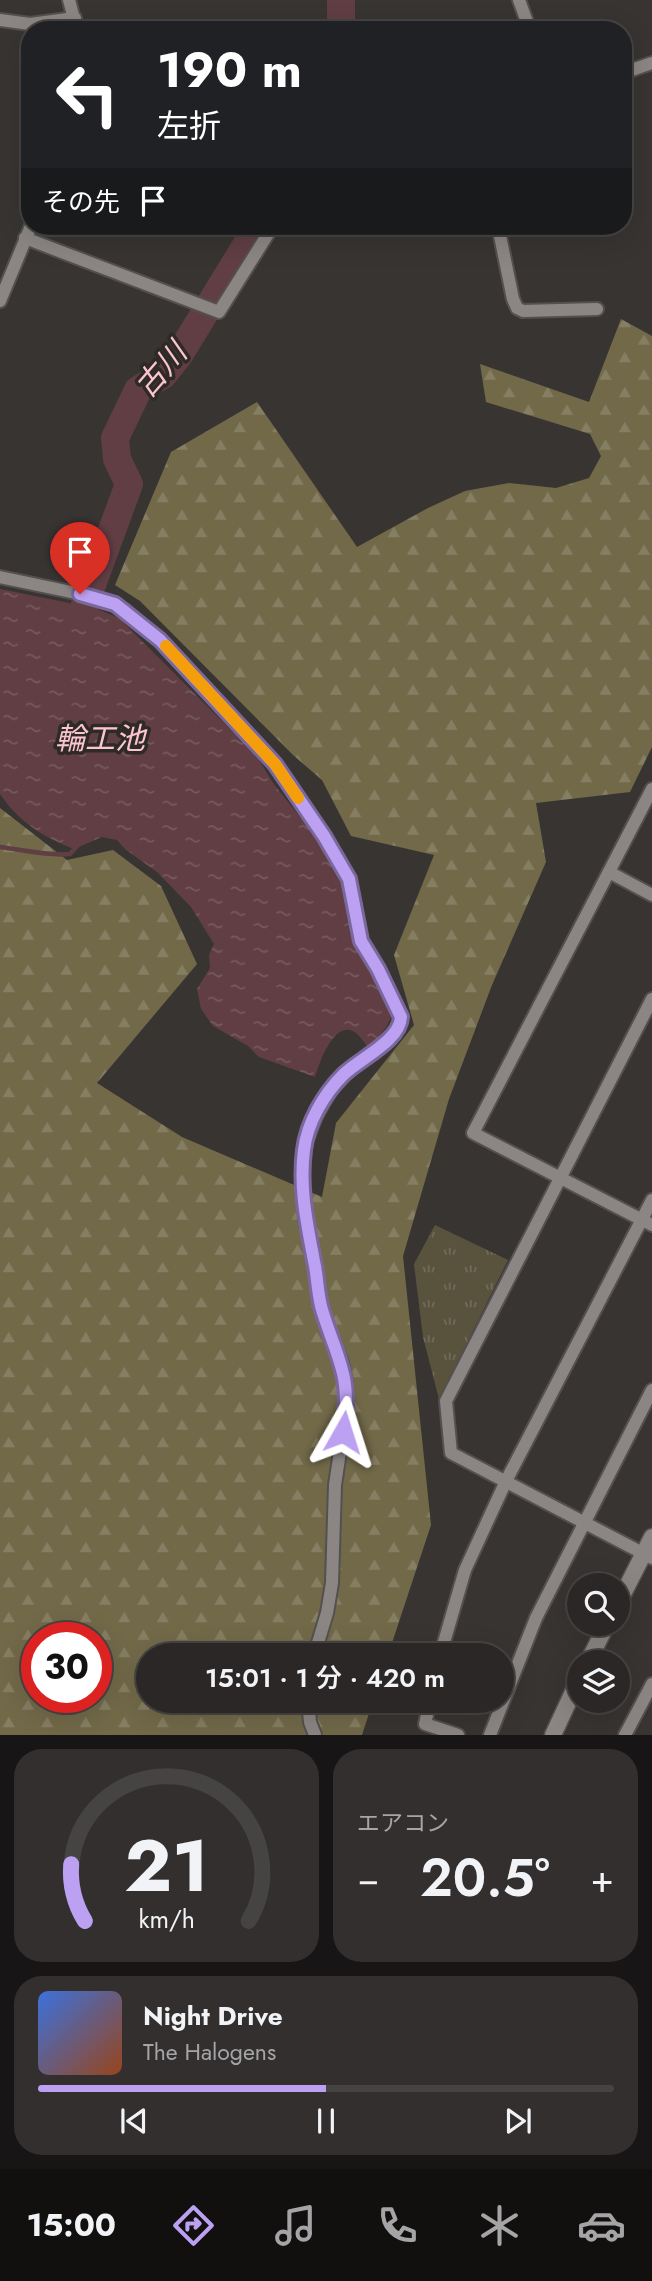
<!DOCTYPE html>
<html lang="ja">
<meta charset="utf-8">
<style>
body{margin:0;font-family:Jost,"Noto Sans JP",sans-serif;background:#322f2e;color:#f1f3f6;height:100vh;display:flex;flex-direction:column;font-size:26px;white-space:nowrap}
*{box-sizing:border-box;margin:0}
p{font-size:23px;color:#a5a5a7}
.icon{flex:none;width:38px;height:38px;fill:none;stroke:currentColor;stroke-width:2;stroke-linecap:round;stroke-linejoin:round}
.map{position:relative;height:1735px;overflow:hidden}
.sheet{display:flex;flex-direction:column;gap:14px;padding:14px;background:#171515;flex:1}
.sheet>*{flex:none}
.top-card{position:absolute;left:21px;top:21px;width:611px;height:214px;border-radius:28px;box-shadow:0 7px 28px #0002,0 0 0 2px #464443;background:#202124;color:#fff;overflow:hidden}
.tools{position:absolute;left:567px;top:1573px;display:grid;gap:14px}
.tools a{display:grid;place-items:center;width:63px;height:63px;border-radius:50%;background:#2a2726;box-shadow:0 7px 28px #0002,0 0 0 2px #464443;font-size:35px}
.speed{position:absolute;left:21px;top:1622px;display:flex;gap:14px;font-size:35px;font-weight:700;text-align:center}
.speed>*{display:grid;place-content:center;width:91px;height:91px;border-radius:50%;background:#2a2726;box-shadow:0 7px 28px #0002,0 0 0 2px #464443;line-height:1}
.speed .limit{border:10px solid #d22;background:#fff;color:#111}
.pin{position:absolute;display:grid;place-items:center;width:60px;height:60px;color:#fff;margin:-72px -30px;border-radius:50% 50% 50% 0;rotate:-45deg;box-shadow:0 0 7px #0007}
.pin .icon{rotate:45deg}
.me{position:absolute;width:77px;margin:-38px;rotate:6deg;stroke-linejoin:round;filter:drop-shadow(0 0 5px #0008)}
.turn{display:flex;align-items:center;gap:24px;height:147px;padding:0 21px;font-size:32px}
.turn .icon{width:91px;height:91px;stroke-width:2.5}
.turn b{display:block;font-size:49px;line-height:60px}
.then{display:flex;align-items:center;height:66px;padding:0 21px;background:#0003;gap:14px;font-size:26px}
.big{font-size:52px;font-weight:600;line-height:1.1}
.sheet .card{flex:1;display:flex;flex-direction:column;justify-content:center;gap:10px;min-width:0;padding:0 24px;border-radius:28px;background:#322f2e}
.sheet .dial{align-items:center;gap:0}
.dial svg{height:182px;overflow:visible;fill:none;stroke:#464443;stroke-width:7;stroke-linecap:round;text-anchor:middle}
.dial text{fill:#f1f3f6;stroke:none}
.song{display:flex;align-items:center;gap:21px}
.cover{width:84px;height:84px;border-radius:10px;background:linear-gradient(135deg,hsl(220 70% 55%),hsl(20 70% 35%))}
.played{height:7px;border-radius:4px;background:linear-gradient(90deg,#bca0f2 50%,#464443 50%)}
.keys{display:flex;justify-content:space-around;direction:ltr}
.heat{display:flex;justify-content:space-between;align-items:center;font-size:38px;direction:ltr}
.sheet .tiles{flex:1;display:grid;gap:14px;grid-template-columns:1fr 1fr}
.card:last-child{grid-column:span 2}
.trip{position:absolute;left:136px;top:1643px;width:378px;height:70px;border-radius:35px;background:#2a2726;box-shadow:0 7px 28px #0002,0 0 0 2px #464443;font-weight:600;line-height:70px;text-align:center}
.menu{display:flex;height:112px;justify-content:space-around;align-items:center;background:#11100f;color:#a5a5a7}
.menu .icon{width:49px;height:49px}
.menu .on{color:#bca0f2}
.menu b{font-size:32px;color:#f1f3f6}
.map>svg:first-child{display:block}
.forest{fill:url(#forest-firs);fill-rule:evenodd}
.park{fill:url(#park-tufts)}
.water{fill:url(#water-ripples)}
.lines{fill:none;stroke-linecap:round;stroke-linejoin:round}
.stream{stroke:#603e44;stroke-width:4.5}
.river{stroke:#603e44;stroke-width:28}
.minor-casing{stroke:#53504f;stroke-width:16}
.tertiary-casing{stroke:#53504f;stroke-width:19}
.minor{stroke:#8b8684;stroke-width:12}
.tertiary{stroke:#8b8684;stroke-width:16}
.route-casing{stroke:#7a689d;stroke-width:18}
.route{stroke:#bca0f2;stroke-width:12}
.slow{stroke:#f59e0b;stroke-width:12}
.labels{text-anchor:middle;stroke-width:7;stroke-linejoin:round;paint-order:stroke}
.water-label{font-size:30px;font-style:italic;fill:#fcc5ce;stroke:#2e2a28}
</style>
<div class="map">
<svg width="652" height="1735" viewBox="0 0 652 1735">
<defs>
<pattern id="forest-firs" width="22" height="20" patternUnits="userSpaceOnUse" patternTransform="scale(1.75)"><rect width="22" height="20" fill="#726949"/><path d="M5 1l3.5 6h-7zM16 11l3.5 6h-7z" fill="#867e62"/></pattern>
<pattern id="park-tufts" width="24" height="20" patternUnits="userSpaceOnUse" patternTransform="scale(1.75)"><rect width="24" height="20" fill="#59533e"/><path d="M3 7l-1-3M5 7V3M7 7l1-3M15 17l-1-3M17 17v-4M19 17l1-3" fill="none" stroke="#706b59"/></pattern>
<pattern id="water-ripples" width="26" height="14" patternUnits="userSpaceOnUse" patternTransform="scale(1.75)"><rect width="26" height="14" fill="#603e44"/><path d="M2 4q2-2 4 0t4 0M15 11q2-2 4 0t4 0" fill="none" stroke="#76595e"/></pattern>
</defs>
<rect width="100%" height="100%" fill="#383432"/>
<path class="forest" d="M621,319L652,336V747L630,792L536,803L546,862L492,985L449,1099L403,1256L431,1525L388,1655L149,1656V1701H373L362,1735H0V808L67,860L113,850L161,886L197,964L97,1083L182,1137L322,1197L336,1123L414,1025L394,955L434,855L351,836L322,780L293,755L140,601L115,585L171,452L257,402L357,547L428,508L465,491L509,483L556,488L589,478L601,456L590,434L486,402L480,364L589,402ZM37,1638H96V1698H37Z"/>
<path class="park" d="M435,1225L508,1260L439,1399L423,1337L414,1264Z"/>
<path class="water" d="M0,589L74,604H85L119,618L256,755L273,783L304,822L343,878L352,929L359,948L386,998L391,1018C385,1030 379,1039 367,1046C364,1042 360,1036 356,1033C335,1017 319,1063 315,1077L259,1057L248,1046L213,1026L201,1009L197,989L210,968L209,955L214,944L191,907L157,872L126,850L117,840L102,837L74,849C43,837 19,822 0,794Z"/>
<g class="lines">
<path class="stream" d="M0,847C24,850 47,856 70,854L78,845"/>
<g class="river">
<path d="M341,30V0"/>
<path d="M85,604L129,484L117,459L115,438L138,390L163,375L179,355L258,226"/>
</g>
<g class="minor-casing">
<g id="minor">
<path d="M69,0L77,30"/>
<path d="M519,0L530,30"/>
<path d="M0,20L30,24L75,18"/>
<path d="M623,73L652,63"/>
<path d="M498,226L513,299L517,308L523,311L597,309"/>
<path d="M25,238L219,312L273,226"/>
<path d="M0,301L31,226"/>
<path d="M0,577L95,597L125,610L160,640L275,764L324,836L349,879L361,941L378,969L401,1017L397,1030L383,1045L354,1065L331,1090L316,1116L304,1147L303,1183L305,1219L315,1263L322,1312L342,1363L346,1382L347,1405L335,1485L332,1583L327,1613L314,1656"/>
<path d="M652,789L473,1133L652,1225"/>
<path d="M609,872L652,895"/>
<path d="M652,999L446,1401L451,1453L652,1558"/>
<path d="M440,1656L465,1570L506,1481L652,1200"/>
<path d="M308,1701L310,1722L315,1735"/>
<path d="M430,1701L425,1724L458,1735"/>
<path d="M490,1735L536,1618L652,1390"/>
<path d="M625,1735L652,1684"/>
</g>
</g>
<g class="tertiary-casing">
<g id="tertiary">
<path d="M618,1604L652,1537"/>
<path d="M588,1662L607,1624"/>
<path d="M553,1735L579,1679"/>
</g>
</g>
<use href="#minor" class="minor"/>
<use href="#tertiary" class="tertiary"/>
</g>
<g class="lines">
<g class="route-casing">
<path id="route" d="M80,594L115,604L160,640L275,764L324,836L349,879L361,941L378,969L401,1017C400,1041 359,1059 343,1075C324,1094 307,1123 304,1150C299,1188 307,1224 314,1261C318,1278 317,1296 323,1313C339,1363 352,1377 343,1432"/>
</g>
<use href="#route" class="route"/>
<path class="slow" d="M166,646L275,764L298,798"/>
</g>
<g class="labels">
<g class="water-label">
<text transform="translate(161 370) rotate(-49)" y="10">古川</text>
<text x="100" y="749">輪工池</text>
</g>
</g>
</svg>
<div class="tools">
<a><svg class="icon" aria-label="search" viewBox="0 0 24 24"><circle cx="10" cy="10" r="6"/><path d="M15 15l6 6"/></svg></a>
<a><svg class="icon" aria-label="layers" viewBox="0 0 24 24"><path d="M12 4l9 5-9 5-9-5zM3 14l9 5 9-5"/></svg></a>
</div>
<div class="speed"><div class="limit">30</div></div>
<div class="pin" style="left:80px;top:594px;background:#d93025"><svg class="icon" aria-label="arrive" viewBox="0 0 24 24"><path d="M6 21V4h12l-3 4 3 4H6"/></svg></div>
<svg class="me" style="left:343px;top:1432px" viewBox="-20 -20 40 40"><path d="M0-17L14 15 0 8-14 15z" fill="#bca0f2" stroke="#fff" stroke-width="4"/></svg>
<div class="trip">15:01 · 1 分 · 420 m</div>
<div class="top-card">
<div class="turn"><svg class="icon" aria-label="left" viewBox="0 0 24 24"><path d="M17 20v-9H6M10 6l-5 5 5 5"/></svg><div><b>190 m</b>左折</div></div>
<div class="then">その先<svg class="icon" aria-label="arrive" viewBox="0 0 24 24"><path d="M6 21V4h12l-3 4 3 4H6"/></svg></div>
</div>
</div>
<section class="sheet">
<div class="tiles">
<div class="card dial"><svg viewBox="0 0 100 80">
<path d="M14 69A42 42 0 1 1 86 69"/>
<path d="M14 69A42 42 0 0 1 8 44" stroke="#bca0f2"/>
<text x="50" y="56" font-size="32" font-weight="700">21</text>
<text x="50" y="72" font-size="11">km/h</text>
</svg></div>
<div class="card"><p>エアコン</p>
<div class="heat"><a>−</a><b class="big">20.5°</b><a>+</a></div>
</div>
<div class="card">
<div class="song"><i class="cover"></i><div><b>Night Drive</b><p>The Halogens</p></div></div>
<div class="played"></div>
<div class="keys"><svg class="icon" aria-label="previous" viewBox="0 0 24 24"><path d="M18 5L8 12l10 7zM5 5v14"/></svg><svg class="icon" aria-label="pause" viewBox="0 0 24 24"><path d="M8 5v14M16 5v14"/></svg><svg class="icon" aria-label="next" viewBox="0 0 24 24"><path d="M6 5l10 7-10 7zM19 5v14"/></svg></div>
</div>
</div>
</section>
<nav class="menu">
<b>15:00</b>
<svg class="icon on" aria-label="directions" viewBox="0 0 24 24"><path d="M12 3l9 9-9 9-9-9zM9 14v-3h6M13 9l2 2-2 2"/></svg>
<svg class="icon" aria-label="music" viewBox="0 0 24 24"><path d="M9 18V5l10-2v13"/><circle cx="6" cy="18" r="3"/><circle cx="16" cy="16" r="3"/></svg>
<svg class="icon" aria-label="phone" viewBox="0 0 24 24"><path d="M5 4h4l2 5-3 2q2 4 5 5l2-3 5 2v4C11 20 4 13 5 4z"/></svg>
<svg class="icon" aria-label="climate" viewBox="0 0 24 24"><path d="M12 3v18M4 7l16 10M4 17L20 7"/></svg>
<svg class="icon" aria-label="car" viewBox="0 0 24 24"><path d="M5 17H2v-5l4-1 3-4h7l3 4 3 1v5h-3M9 17h6M6 11h13"/><circle cx="7" cy="17" r="2"/><circle cx="17" cy="17" r="2"/></svg>
</nav>
